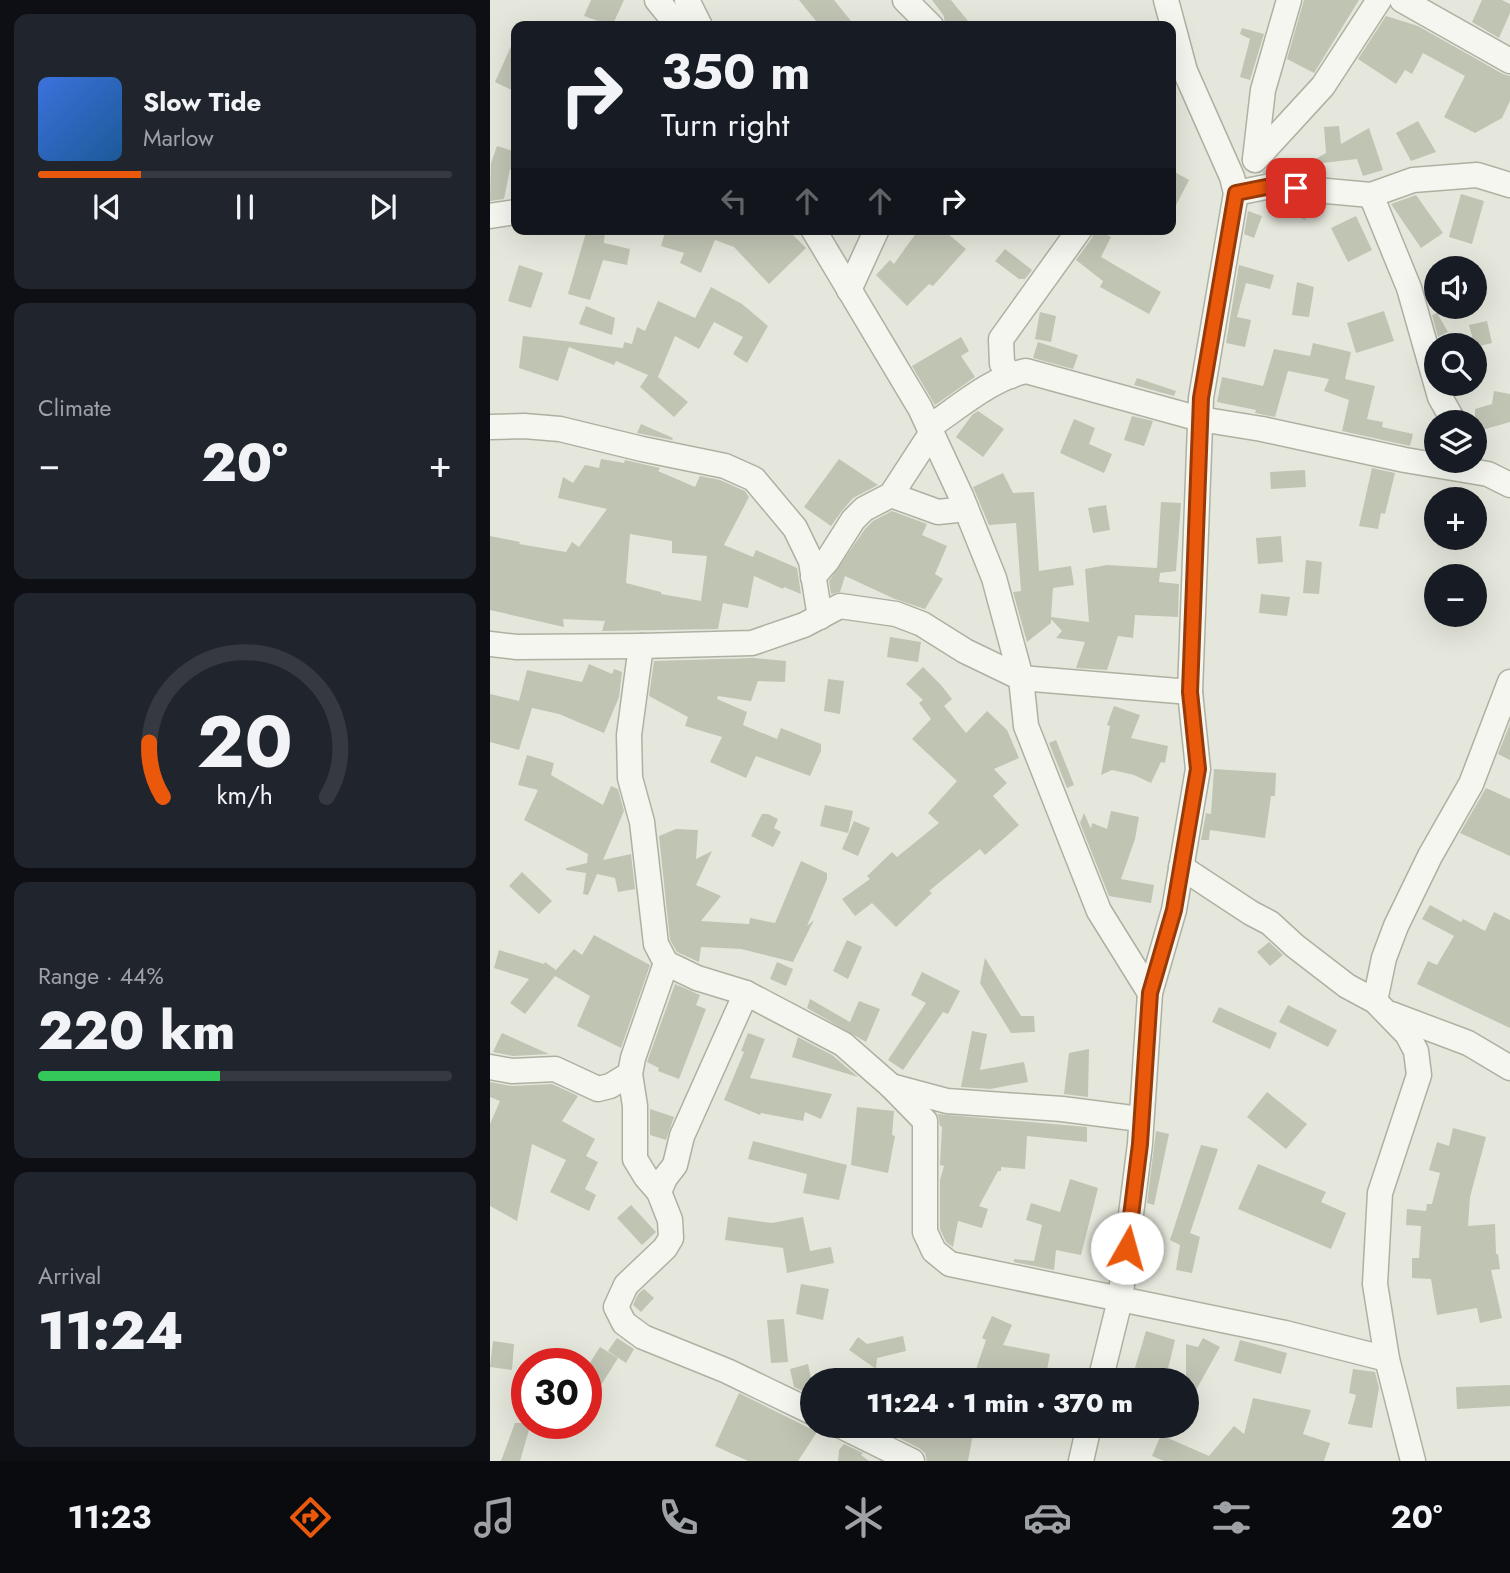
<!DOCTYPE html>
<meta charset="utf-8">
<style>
body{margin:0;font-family:Jost,sans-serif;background:#20242c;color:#f1f3f6;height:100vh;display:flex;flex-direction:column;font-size:26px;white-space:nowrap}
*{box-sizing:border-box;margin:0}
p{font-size:23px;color:#9ea1a6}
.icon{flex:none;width:38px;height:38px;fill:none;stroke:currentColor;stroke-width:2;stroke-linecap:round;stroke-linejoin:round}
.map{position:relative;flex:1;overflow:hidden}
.side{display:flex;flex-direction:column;gap:14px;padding:14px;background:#0d0f14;width:490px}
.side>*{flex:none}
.guide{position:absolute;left:21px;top:21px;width:665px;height:214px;border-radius:14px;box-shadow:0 7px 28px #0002;background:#171b24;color:#f1f3f6;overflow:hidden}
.buttons{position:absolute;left:934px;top:256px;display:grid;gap:14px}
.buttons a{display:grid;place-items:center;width:63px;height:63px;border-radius:50%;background:#171b24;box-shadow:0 7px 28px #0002;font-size:35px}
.speed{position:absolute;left:21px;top:1348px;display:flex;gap:14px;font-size:35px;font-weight:700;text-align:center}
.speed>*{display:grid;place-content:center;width:91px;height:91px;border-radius:50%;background:#171b24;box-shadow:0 7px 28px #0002;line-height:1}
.speed .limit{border:10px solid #d22;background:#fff;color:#111}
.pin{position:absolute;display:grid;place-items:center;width:60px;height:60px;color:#fff;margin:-30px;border-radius:14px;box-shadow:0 4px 10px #0006}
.me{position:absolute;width:77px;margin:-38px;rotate:7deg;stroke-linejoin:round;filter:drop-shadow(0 0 5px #0008)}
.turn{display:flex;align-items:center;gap:24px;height:147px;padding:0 35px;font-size:32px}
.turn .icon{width:91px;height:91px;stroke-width:2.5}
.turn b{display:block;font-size:49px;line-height:60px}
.lanes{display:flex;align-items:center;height:66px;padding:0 35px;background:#0003;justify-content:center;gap:35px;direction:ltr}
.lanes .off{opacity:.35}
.big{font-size:52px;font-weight:800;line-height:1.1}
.side .card{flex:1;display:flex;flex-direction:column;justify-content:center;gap:10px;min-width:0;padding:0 24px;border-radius:14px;background:#20242c}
.side .dial{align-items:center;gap:0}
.dial svg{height:182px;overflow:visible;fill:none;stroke:#363941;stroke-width:7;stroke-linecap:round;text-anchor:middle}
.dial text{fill:#f1f3f6;stroke:none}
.song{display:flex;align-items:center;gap:21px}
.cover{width:84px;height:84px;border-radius:10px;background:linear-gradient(135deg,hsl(220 70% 55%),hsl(210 70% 35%))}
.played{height:7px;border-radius:4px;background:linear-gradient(90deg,#ea580c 25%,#363941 25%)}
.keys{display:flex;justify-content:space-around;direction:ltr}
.heat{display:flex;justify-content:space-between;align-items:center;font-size:38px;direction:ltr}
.charge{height:10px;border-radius:5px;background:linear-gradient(90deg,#34c759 44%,#363941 0)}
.trip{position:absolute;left:310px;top:1368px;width:399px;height:70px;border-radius:35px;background:#171b24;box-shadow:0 7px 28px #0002;font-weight:800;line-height:70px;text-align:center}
.tabs{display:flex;height:112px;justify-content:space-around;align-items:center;background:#090b0e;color:#9ea1a6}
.tabs .icon{width:49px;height:49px}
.tabs .selected{color:#ea580c}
.tabs b{font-size:32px;color:#f1f3f6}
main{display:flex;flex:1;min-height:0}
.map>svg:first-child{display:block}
.building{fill:#c0c4b3;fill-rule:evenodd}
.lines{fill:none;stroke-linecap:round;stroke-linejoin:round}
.street-casing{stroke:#aeb1a1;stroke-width:27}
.street{stroke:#f4f6ef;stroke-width:24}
.route-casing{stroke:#983908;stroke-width:18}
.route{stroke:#ea580c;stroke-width:12}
</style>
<main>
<section class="side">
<div class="card">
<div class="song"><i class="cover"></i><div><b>Slow Tide</b><p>Marlow</p></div></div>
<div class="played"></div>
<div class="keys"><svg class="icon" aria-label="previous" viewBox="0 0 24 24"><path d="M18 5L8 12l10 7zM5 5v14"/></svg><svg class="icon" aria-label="pause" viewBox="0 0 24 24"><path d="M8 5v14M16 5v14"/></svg><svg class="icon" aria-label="next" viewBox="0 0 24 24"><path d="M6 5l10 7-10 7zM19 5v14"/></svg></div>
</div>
<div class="card"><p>Climate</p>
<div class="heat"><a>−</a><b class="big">20°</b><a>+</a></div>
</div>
<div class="card dial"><svg viewBox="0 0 100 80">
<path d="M14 69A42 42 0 1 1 86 69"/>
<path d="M14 69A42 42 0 0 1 8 45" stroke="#ea580c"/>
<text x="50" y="56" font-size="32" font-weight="700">20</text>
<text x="50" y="72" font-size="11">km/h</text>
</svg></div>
<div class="card"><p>Range · 44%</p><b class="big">220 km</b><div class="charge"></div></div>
<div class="card"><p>Arrival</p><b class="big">11:24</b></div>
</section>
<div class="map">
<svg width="1020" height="1461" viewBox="0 0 1020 1461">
<rect width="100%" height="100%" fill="#e5e7dc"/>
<g class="building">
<path d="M101,0H134L122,26L94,16Z"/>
<path d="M309,0H344L365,26H330Z"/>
<path d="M442,0H461L482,26H455L454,16Z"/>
<path d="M814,0H869L824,73L797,59Z"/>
<path d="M992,0H1012L1020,4V13L1009,38L982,22Z"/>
<path d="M896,16L928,26L1013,74L1020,76V101L1012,118L985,133L954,117L975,76L933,53L922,74L915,70L906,84L868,59Z"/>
<path d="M752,28L774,34L760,80L750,77L760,39L750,34Z"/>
<path d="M26,35V92L5,82Z"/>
<path d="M928,121L946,152L921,161L906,133Z"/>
<path d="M849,126L851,144L879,128L893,170L873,176L867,159L815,165L836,153L834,127Z"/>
<path d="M7,146L26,152V171L20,169L14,199L0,201L1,163Z"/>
<path d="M784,161L810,174L772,173Z"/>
<path d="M681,170L699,180L681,215Z"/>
<path d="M971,194L994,201L982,244L959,237Z"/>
<path d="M926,195L953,233L931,248L901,204Z"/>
<path d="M786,201L820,204L819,211L815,220L784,205Z"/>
<path d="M758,211L772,216L764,238L754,234Z"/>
<path d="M866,216L882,250L858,262L841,228Z"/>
<path d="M97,229H115L114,243L140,249L137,265L113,260L100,300L78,294Z"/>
<path d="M176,229H297L316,248L279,284L244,247L225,240L211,273L190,263L194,253L171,246Z"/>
<path d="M429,229H452L476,249L443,286L439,284L417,306L386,275L400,260L404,264Z"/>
<path d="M605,229L621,237L611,257L671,292L659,314L610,287L613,281L586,260L602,238Z"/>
<path d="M515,249L542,270L535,279H529L505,261Z"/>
<path d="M29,265L53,273L41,308L18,301Z"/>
<path d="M749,265L784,275L780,289L756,283L747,317L761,320L755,347L736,343Z"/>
<path d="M807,282L824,287L819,317L802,315Z"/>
<path d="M221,287L252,304L278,326L257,363L243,354L253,337L224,322L209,349L185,336L168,377L198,402L184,417L150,387L158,375L126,361L124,365L79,347L68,381L29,368L33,336L133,348L134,342L142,344L147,327L155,331L168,301L205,318Z"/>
<path d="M96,306L125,318L122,335L89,324Z"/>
<path d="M894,311L904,341L866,353L857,323Z"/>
<path d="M550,312L566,316L561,342L545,339Z"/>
<path d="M947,313L958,332L948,337L942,315Z"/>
<path d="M997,321L1002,343L985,347L979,325Z"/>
<path d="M471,337L479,351L471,356L485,377L445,405L422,366Z"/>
<path d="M548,342L588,355L583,369L543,358Z"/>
<path d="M823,343L861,352L855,379L885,386L877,419L893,422L892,427L923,434L920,446L852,431L859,400L834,391L839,379L798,371L785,417L765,413L766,410L727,402L732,377L773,386L784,349L820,356Z"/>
<path d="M647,378L686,391L684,396L644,385Z"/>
<path d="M1004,391L1020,394V422L985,432V409L1002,404Z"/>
<path d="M488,411L514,429L493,457L466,437L482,415Z"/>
<path d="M642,416L663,421L654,446L634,440Z"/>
<path d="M584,419L605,428L599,444L622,454L614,473L570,453Z"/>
<path d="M151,424L183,438L182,440L147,433Z"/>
<path d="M111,459L134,463L135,460L170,468L168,471L205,487L210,476L230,480L255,491L259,497L234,545L263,557L266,550L307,568L311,594L294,587L293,589L264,576L258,608L233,603L228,629L112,631L115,621L73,619L74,627L0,610V536L30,542L29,544L76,552L82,542L89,547L117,509L68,498L73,477L83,483L95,465L109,468ZM140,534L182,541V553L217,556L211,601L171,594V592L136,583Z"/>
<path d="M349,459L388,485L363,498L351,512L341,526L314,507Z"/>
<path d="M882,468L905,473L895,514L891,513L888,529L869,526Z"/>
<path d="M815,470L816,487L781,489L780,472Z"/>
<path d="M513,473L523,493L544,492L549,571L581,566L584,585L563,588L561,617L599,622L595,569L617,565L667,568L671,502L691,503L686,571L670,573L669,582L689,584L688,617L645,615L643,638L628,636L617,670L586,668L595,642L566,638L572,631L561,619V623L537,642L523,592L531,591L526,523L499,525L483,487Z"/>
<path d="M616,505L620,530L603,533L598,508Z"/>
<path d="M402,511L437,524L432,535L457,546L445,574L453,579L435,609L405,599L355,576L350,592L341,594L339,581L375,529L383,521Z"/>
<path d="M791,536L793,562L768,564L766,538Z"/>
<path d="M816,560L832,562L829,594L813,593Z"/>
<path d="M771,594L800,597L797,616L769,613Z"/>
<path d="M400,637L431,642L428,662L397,657Z"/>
<path d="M264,658L296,661L295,682L268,681L261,701L228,696L227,699L257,712L253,725L287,739L291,728L331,744V751L320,776L266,756L256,778L220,762L232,737L195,726L198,717L159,696L164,661Z"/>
<path d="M99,664L122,674L124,669L132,672L129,697L114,733L69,714L42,708L29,750L0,742V694L29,701L37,670L92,682Z"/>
<path d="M433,667L451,685L462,699L454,706L476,733L497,711L517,730L529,758L504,769L517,783L503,796L529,825L495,855L490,849L439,891L442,893L406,927L382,903L365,916L352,899L380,879L377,876L402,852L407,857L449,823L438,813L467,781L422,739L441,719L429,703L433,700L416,684Z"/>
<path d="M338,679L354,681L350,714L334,711Z"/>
<path d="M624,706L650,715L641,738L678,746L675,763L671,762L661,783L644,775L622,770L611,775L620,726L617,725Z"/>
<path d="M1020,724V760L1008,754Z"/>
<path d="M566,740L584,785L577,788L559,743Z"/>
<path d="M37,755L64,763L61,775L113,805L121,786L128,789L134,811L113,860L141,854L145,889L128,892L125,878L107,874L98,895L93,894L96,873L76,870V868L97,863L98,854L34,820L48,790L28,785Z"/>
<path d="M724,769L786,773L785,796H781L775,838L720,830L719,840H711L716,813L721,814Z"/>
<path d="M996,788L1020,799V856L970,833Z"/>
<path d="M335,805L363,811L358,833L330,826Z"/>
<path d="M621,811L649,817L645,839L631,879L664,885L661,903L619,896L590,823L594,813L601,829L602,823L617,829Z"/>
<path d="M272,814H278L288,819L284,828L291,832L283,847L261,836Z"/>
<path d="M364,821L380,828L368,856L352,849Z"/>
<path d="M186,829L208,830L206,859L222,851L206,885L231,896L211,921L259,924L260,918L285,923L311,861L337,873V879L317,926L324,920L303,962L251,949L211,947L209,962L187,952L180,940L169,836Z"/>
<path d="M32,872L62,901L49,914L19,886Z"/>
<path d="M940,905L971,922L973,919L995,931L1004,912L1020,920V1028L927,984L938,961L947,965L964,936L932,919Z"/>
<path d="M104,935L160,965L131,1048L87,1026L100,996L65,976L35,1014L20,1003L39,979L4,968L9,950L54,964L55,962L66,970L84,949L92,955Z"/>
<path d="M357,940L372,947L358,979L343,971Z"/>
<path d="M779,942L793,955L780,966L767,952Z"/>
<path d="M495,958L531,1016H544L545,1032L521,1033L490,983Z"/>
<path d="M287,962L303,969L296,986L280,979Z"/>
<path d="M432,972L470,991L458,1014L453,1012L413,1070L398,1060L436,1003L421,995Z"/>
<path d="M185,984L210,995L206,1005L216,1009L189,1079L168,1071L169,1068L157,1062Z"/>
<path d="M320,999L360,1022L369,1001L390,1009L376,1042L317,1008Z"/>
<path d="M798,1005L847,1030L838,1047L789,1022Z"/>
<path d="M729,1007L787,1033L780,1049L722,1022Z"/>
<path d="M482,1031L497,1034L490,1070L534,1062L538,1082L500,1089L471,1087Z"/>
<path d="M12,1033L59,1054L23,1056L3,1052Z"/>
<path d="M258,1033L275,1039L260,1078L342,1094L331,1119L315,1112L313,1121L271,1113L270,1115L234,1100L254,1052L251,1051Z"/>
<path d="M308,1037L342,1055L368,1077L302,1057Z"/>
<path d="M599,1049L598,1097L574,1094L579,1053Z"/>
<path d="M0,1082L22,1086L62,1084L88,1096L72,1121L105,1139L96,1156L108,1162L95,1189L106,1195L99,1211L60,1192L76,1160L42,1144L27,1221L0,1206V1124L10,1101L0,1097Z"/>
<path d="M777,1092L817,1124L796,1149L757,1117Z"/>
<path d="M367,1107L404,1111L402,1135L405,1136L398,1173L361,1165Z"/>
<path d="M160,1109L184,1117L176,1140L160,1135Z"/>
<path d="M448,1114L597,1127V1142L537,1136L535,1169L511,1167V1171H508L489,1206L498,1209L492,1228L468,1221L463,1247L456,1242L450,1229V1180L454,1166L450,1165L452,1127L450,1126Z"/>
<path d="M963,1128L996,1137L980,1197L978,1226L1005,1224L1006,1254H1008L1010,1269L1001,1270L1012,1318L990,1323L987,1308L947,1315L941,1279L922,1278V1258H929L931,1226L916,1225L917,1209L936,1211L937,1204H942L950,1173L939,1170L947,1142L959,1146Z"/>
<path d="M666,1131L679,1134L664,1205L657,1203Z"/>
<path d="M263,1141L357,1165L349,1200L313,1193L317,1174L258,1159Z"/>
<path d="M711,1145L728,1149L700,1233L710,1237L702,1273L686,1270L690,1245L680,1240Z"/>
<path d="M768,1164L836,1192L831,1202L856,1213L841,1249L748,1209Z"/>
<path d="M580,1179L608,1188L591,1255L566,1250L564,1270L524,1262V1259L544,1261L552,1225L536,1220L541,1203L570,1212Z"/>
<path d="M141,1205L166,1232L152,1245L127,1218Z"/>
<path d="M238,1217L282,1223L313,1217L320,1251L341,1247L344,1263L297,1273L293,1248L235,1240Z"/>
<path d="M311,1284L339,1289L333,1320L306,1314Z"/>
<path d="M154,1289L164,1298L151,1312L143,1305L148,1294Z"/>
<path d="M502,1316L522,1325L513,1345L560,1354L555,1381H482L496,1340L492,1338Z"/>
<path d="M294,1319L298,1362L281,1363L277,1320Z"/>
<path d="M656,1331L685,1340L675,1381H641Z"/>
<path d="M413,1336L416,1351L387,1358L386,1369L359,1350L368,1337L377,1344Z"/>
<path d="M127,1338L144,1349L136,1363L118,1351Z"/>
<path d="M713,1338L730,1347L696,1408V1344L708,1347Z"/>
<path d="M750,1340L797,1353L791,1374L744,1361Z"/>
<path d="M3,1341L24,1344L22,1370L0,1367Z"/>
<path d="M110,1347L128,1358L96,1409V1369Z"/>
<path d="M318,1364L322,1383V1395L304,1387L300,1369Z"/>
<path d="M863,1369L885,1372L889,1388L882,1428L858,1424L866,1395L859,1393Z"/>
<path d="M1020,1385V1406L967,1409L966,1387Z"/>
<path d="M249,1393L327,1432L308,1461H258L225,1446Z"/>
<path d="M763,1398L821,1410L813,1434L840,1443L834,1461H674L662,1456L671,1435L719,1456L744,1426L754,1434Z"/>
<path d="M25,1423H41L30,1461H11Z"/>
<path d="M385,1426L484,1428L478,1461H437L435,1453L429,1448Z"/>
<path d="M354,1444L373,1453L371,1455L379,1461H348L349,1450Z"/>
</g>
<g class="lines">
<g class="street-casing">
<g id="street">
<path d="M167,0L188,26"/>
<path d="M197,0L210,26"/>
<path d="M415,0L441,26"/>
<path d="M912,0L1020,61"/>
<path d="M765,159L773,90L799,0"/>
<path d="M765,160L833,86L889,0"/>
<path d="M746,193L781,186L881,195L923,180L987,175L1020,185"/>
<path d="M881,195L919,288L950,397L964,422"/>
<path d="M0,216L26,212"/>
<path d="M323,229L430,408L471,496L504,578L531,678L536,726L609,911L660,993"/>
<path d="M359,290L387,229"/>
<path d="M521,376L512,364L511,339L590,229"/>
<path d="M0,427L34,426L70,429L152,449L235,466L264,479L305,528L321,561L330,617"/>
<path d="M439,427C468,408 502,378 536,371L710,419L772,429L915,460L998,474L1020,485"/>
<path d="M401,495L448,512L476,509"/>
<path d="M323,577L337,561L363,520L374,509L401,495L442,432"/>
<path d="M0,644L27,647L151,646L262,643L314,625L350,606L406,614L432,624L475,651L531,678L700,692"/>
<path d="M151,646L139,735L140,778L152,822L166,944L176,963L207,978L256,993L353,1044L401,1086L435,1121V1232L444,1251L460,1264L795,1333L897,1359"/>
<path d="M691,867L761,913L780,923L805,946L857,986L885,1001L917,1034L926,1051L929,1075L890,1193L885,1284L897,1359L923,1461"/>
<path d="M176,963L143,1058L140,1074L145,1106V1159L156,1177L169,1192L180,1220L181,1238L175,1248L136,1285L126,1307L134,1323L153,1337L237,1371L322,1412"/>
<path d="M885,1001L894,958L906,926L940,856L981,784L1020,682"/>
<path d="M901,1014L978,1043L1020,1068"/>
<path d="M0,1067L22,1071L65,1069L108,1089L120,1086L140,1074"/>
<path d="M401,1086L457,1101L572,1109L650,1119"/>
<path d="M169,1192L175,1178L185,1165L192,1136L256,993"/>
<path d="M610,1381L630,1300L650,1144L660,993L684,910L708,769L700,692L711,398L746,193L742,177L695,71L676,0"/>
<path d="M351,1426L422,1461"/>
<path d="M591,1461L599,1426"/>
</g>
</g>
<use href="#street" class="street"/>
</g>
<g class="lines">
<g class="route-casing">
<path id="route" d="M637,1248L650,1144L660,993L684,910L708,769L700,692L711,398L746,193L781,186L806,188"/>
</g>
<use href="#route" class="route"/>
</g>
</svg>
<div class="buttons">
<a><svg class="icon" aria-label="sound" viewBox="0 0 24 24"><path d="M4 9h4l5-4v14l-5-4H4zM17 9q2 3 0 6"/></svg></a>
<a><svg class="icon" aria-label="search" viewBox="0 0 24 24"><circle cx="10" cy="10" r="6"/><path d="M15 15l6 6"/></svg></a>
<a><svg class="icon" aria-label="layers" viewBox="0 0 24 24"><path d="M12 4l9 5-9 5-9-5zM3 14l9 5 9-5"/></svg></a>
<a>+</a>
<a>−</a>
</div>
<div class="speed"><div class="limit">30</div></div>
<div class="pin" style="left:806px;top:188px;background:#d93025"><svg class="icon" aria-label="arrive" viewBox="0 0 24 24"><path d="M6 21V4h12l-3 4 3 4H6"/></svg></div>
<svg class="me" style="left:637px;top:1248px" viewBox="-20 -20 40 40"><circle r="19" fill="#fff"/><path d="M0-13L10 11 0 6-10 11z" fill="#ea580c"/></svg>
<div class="trip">11:24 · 1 min · 370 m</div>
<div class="guide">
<div class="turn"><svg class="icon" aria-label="right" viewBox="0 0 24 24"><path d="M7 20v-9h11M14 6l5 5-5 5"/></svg><div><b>350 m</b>Turn right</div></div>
<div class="lanes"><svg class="icon off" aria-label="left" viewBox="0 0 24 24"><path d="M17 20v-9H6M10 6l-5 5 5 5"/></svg><svg class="icon off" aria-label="ahead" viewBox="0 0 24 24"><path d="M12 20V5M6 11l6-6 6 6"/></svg><svg class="icon off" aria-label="ahead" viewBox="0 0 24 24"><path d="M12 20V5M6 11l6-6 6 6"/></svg><svg class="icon" aria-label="right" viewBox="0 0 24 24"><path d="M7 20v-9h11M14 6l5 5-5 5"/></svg></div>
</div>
</div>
</main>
<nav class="tabs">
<b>11:23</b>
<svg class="icon selected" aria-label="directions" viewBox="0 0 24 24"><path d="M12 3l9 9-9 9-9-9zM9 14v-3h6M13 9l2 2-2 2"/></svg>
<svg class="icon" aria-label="music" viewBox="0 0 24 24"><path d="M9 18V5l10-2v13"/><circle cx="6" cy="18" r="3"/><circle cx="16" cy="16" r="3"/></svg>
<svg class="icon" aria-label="phone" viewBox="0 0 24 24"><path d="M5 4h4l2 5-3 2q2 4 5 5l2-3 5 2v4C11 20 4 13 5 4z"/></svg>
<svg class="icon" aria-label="climate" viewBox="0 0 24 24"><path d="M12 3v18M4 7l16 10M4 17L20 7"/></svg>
<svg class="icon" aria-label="car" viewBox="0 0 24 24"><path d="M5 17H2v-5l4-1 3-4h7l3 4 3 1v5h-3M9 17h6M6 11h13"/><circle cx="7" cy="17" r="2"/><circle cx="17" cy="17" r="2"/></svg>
<svg class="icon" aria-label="filters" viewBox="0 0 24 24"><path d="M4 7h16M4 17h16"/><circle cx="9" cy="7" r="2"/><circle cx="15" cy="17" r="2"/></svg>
<b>20°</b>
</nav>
